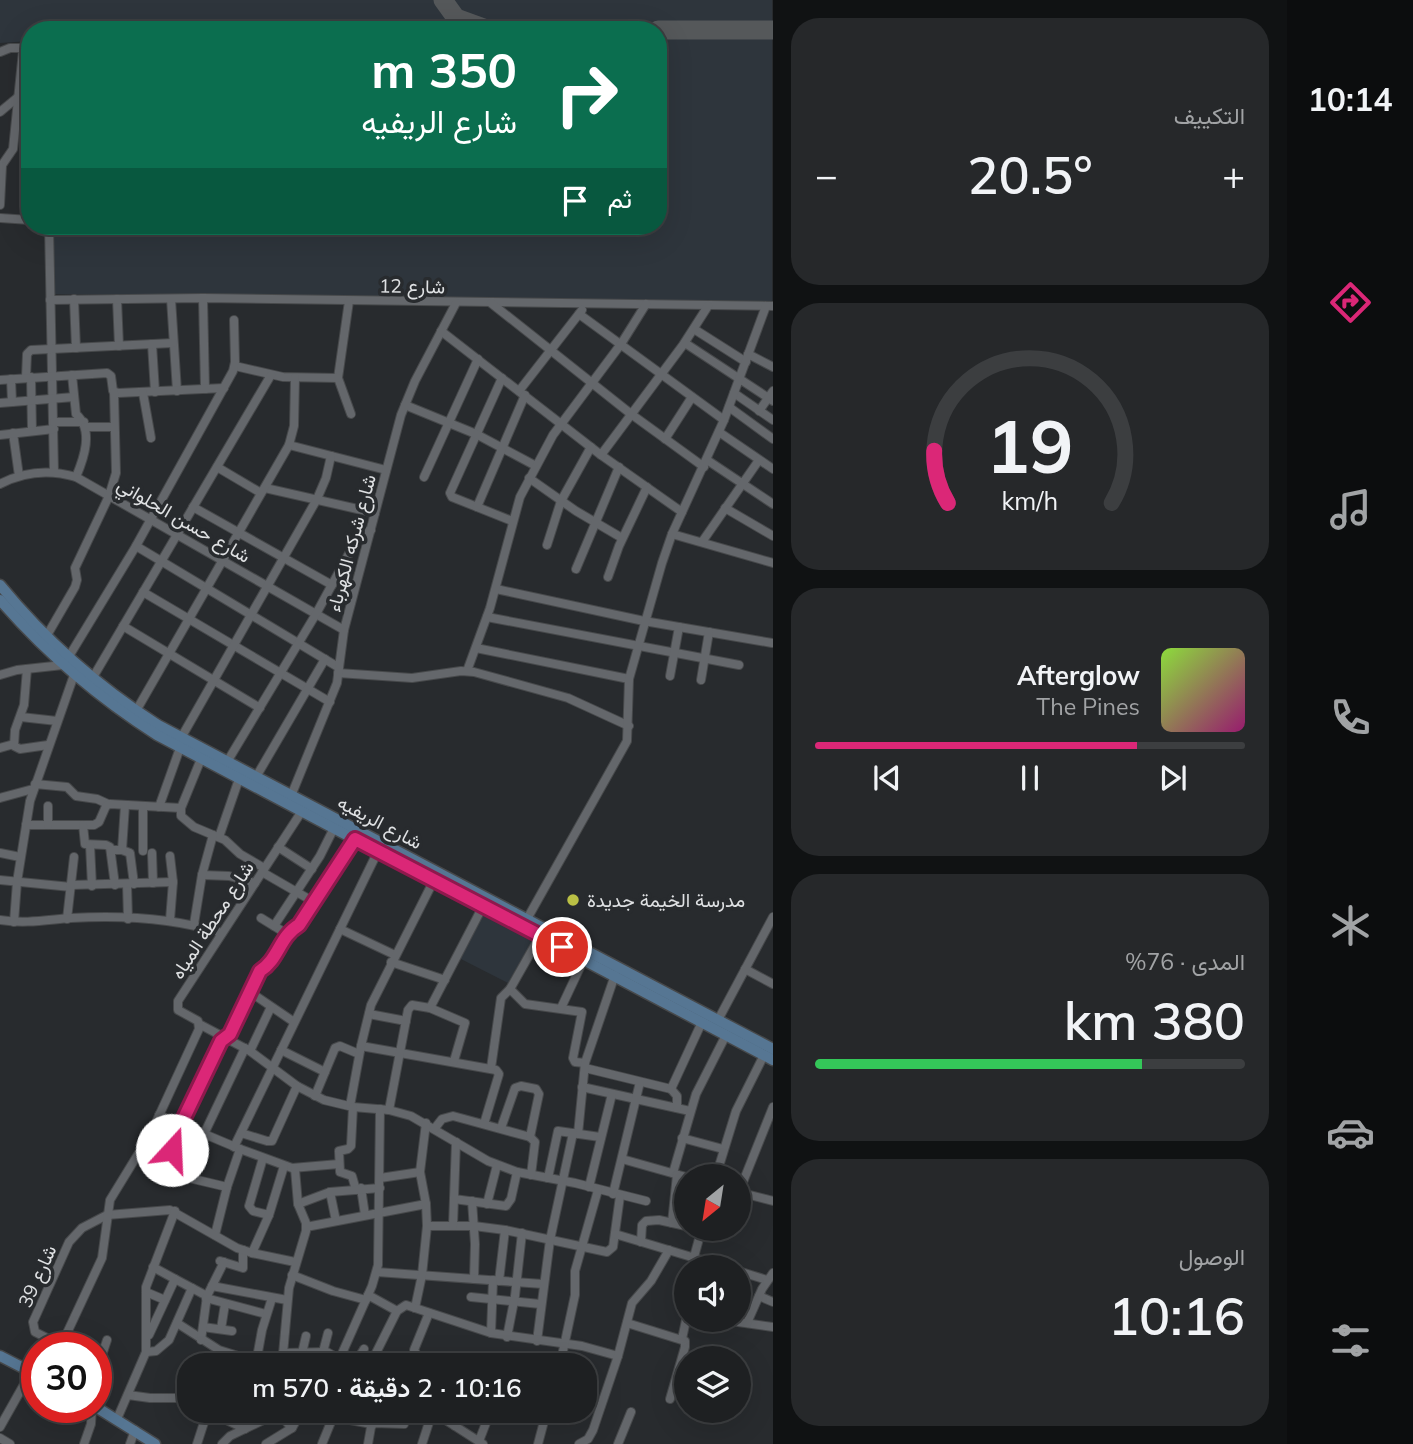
<!DOCTYPE html>
<html lang="ar">
<meta charset="utf-8">
<style>
body{margin:0;font-family:Mulish,Vazirmatn,sans-serif;background:#26282a;color:#f1f3f6;direction:rtl;height:100vh;display:flex;flex-direction:column;font-size:26px;white-space:nowrap}
*{box-sizing:border-box;margin:0}
p{font-size:23px;color:#a1a3a5}
.icon{flex:none;width:38px;height:38px;fill:none;stroke:currentColor;stroke-width:2;stroke-linecap:round;stroke-linejoin:round}
.map{position:relative;flex:1;overflow:hidden;direction:ltr}
.panel{display:flex;flex-direction:column;gap:18px;padding:18px;background:#101213;width:514px}
.panel>*{flex:none}
.top-card{position:absolute;left:21px;top:21px;width:646px;height:214px;border-radius:28px;box-shadow:0 7px 28px #0002,0 0 0 2px #3c3e40;direction:rtl;background:#0b6e4f;color:#fff;overflow:hidden}
.needle{width:46px;rotate:210deg}
.controls{position:absolute;left:674px;top:1164px;display:grid;gap:14px}
.controls a{display:grid;place-items:center;width:77px;height:77px;border-radius:50%;background:#1e2022;box-shadow:0 7px 28px #0002,0 0 0 2px #3c3e40;font-size:35px}
.speed{position:absolute;left:21px;top:1332px;display:flex;gap:14px;font-size:35px;font-weight:700;text-align:center}
.speed>*{display:grid;place-content:center;width:91px;height:91px;border-radius:50%;background:#1e2022;box-shadow:0 7px 28px #0002,0 0 0 2px #3c3e40;line-height:1}
.speed .limit{border:10px solid #d22;background:#fff;color:#111}
.pin{position:absolute;display:grid;place-items:center;width:60px;height:60px;color:#fff;margin:-30px;border:4px solid #fff;border-radius:50%;box-shadow:0 2px 7px #0007}
.me{position:absolute;width:77px;margin:-38px;rotate:20deg;stroke-linejoin:round;filter:drop-shadow(0 0 5px #0008)}
.turn{display:flex;align-items:center;gap:24px;height:147px;padding:0 35px;font-size:32px}
.turn .icon{width:91px;height:91px;stroke-width:2.5}
.turn b{display:block;font-size:49px;line-height:60px}
.then{display:flex;align-items:center;height:66px;padding:0 35px;background:#0003;gap:14px;font-size:26px}
.big{font-size:52px;font-weight:600;line-height:1.1}
.panel .card{flex:1;display:flex;flex-direction:column;justify-content:center;gap:10px;min-width:0;padding:0 24px;border-radius:28px;background:#26282a}
.panel .dial{align-items:center;gap:0}
.dial svg{height:182px;overflow:visible;fill:none;stroke:#3c3e40;stroke-width:7;stroke-linecap:round;text-anchor:middle}
.dial text{fill:#f1f3f6;stroke:none}
.song{display:flex;align-items:center;gap:21px}
.cover{width:84px;height:84px;border-radius:10px;background:linear-gradient(135deg,hsl(90 70% 55%),hsl(320 70% 35%))}
.played{height:7px;border-radius:4px;background:linear-gradient(90deg,#db2777 75%,#3c3e40 75%)}
.keys{display:flex;justify-content:space-around;direction:ltr}
.heat{display:flex;justify-content:space-between;align-items:center;font-size:38px;direction:ltr}
.charge{height:10px;border-radius:5px;background:linear-gradient(90deg,#34c759 76%,#3c3e40 0)}
.trip{position:absolute;left:177px;top:1353px;width:420px;height:70px;border-radius:28px;background:#1e2022;box-shadow:0 7px 28px #0002,0 0 0 2px #3c3e40;font-weight:600;line-height:70px;text-align:center;direction:rtl}
main{display:flex;flex:1;min-height:0}
.tabs{display:flex;flex-direction:column;width:126px;justify-content:space-around;align-items:center;background:#0c0d0e;color:#a1a3a5}
.tabs .icon{width:49px;height:49px}
.tabs .on{color:#db2777}
.tabs b{font-size:32px;color:#f1f3f6}
.map>svg:first-child{display:block}
.built{fill:#2e353c}
.lines{fill:none;stroke-linecap:round;stroke-linejoin:round}
.taxiway{stroke:#55585a;stroke-width:19}
.street-casing{stroke:#47494b;stroke-width:10}
.secondary-casing{stroke:#47494b;stroke-width:13}
.street{stroke:#64676b;stroke-width:8}
.secondary{stroke:#567693;stroke-width:10}
.route-casing{stroke:#8e194d;stroke-width:18}
.route{stroke:#db2777;stroke-width:12}
.poi-dot{fill:#bac045;stroke:#282b2e;stroke-width:2.5}
.labels{text-anchor:middle;stroke-width:7;stroke-linejoin:round;paint-order:stroke}
.street-label{font-size:19px;fill:#dfe1e3;stroke:#282b2e}
.poi-label{font-size:19px;fill:#dfe1e3;stroke:#282b2e;text-anchor:start}
</style>
<main>
<nav class="tabs">
<b>10:14</b>
<svg class="icon on" aria-label="directions" viewBox="0 0 24 24"><path d="M12 3l9 9-9 9-9-9zM9 14v-3h6M13 9l2 2-2 2"/></svg>
<svg class="icon" aria-label="music" viewBox="0 0 24 24"><path d="M9 18V5l10-2v13"/><circle cx="6" cy="18" r="3"/><circle cx="16" cy="16" r="3"/></svg>
<svg class="icon" aria-label="phone" viewBox="0 0 24 24"><path d="M5 4h4l2 5-3 2q2 4 5 5l2-3 5 2v4C11 20 4 13 5 4z"/></svg>
<svg class="icon" aria-label="climate" viewBox="0 0 24 24"><path d="M12 3v18M4 7l16 10M4 17L20 7"/></svg>
<svg class="icon" aria-label="car" viewBox="0 0 24 24"><path d="M5 17H2v-5l4-1 3-4h7l3 4 3 1v5h-3M9 17h6M6 11h13"/><circle cx="7" cy="17" r="2"/><circle cx="17" cy="17" r="2"/></svg>
<svg class="icon" aria-label="filters" viewBox="0 0 24 24"><path d="M4 7h16M4 17h16"/><circle cx="9" cy="7" r="2"/><circle cx="15" cy="17" r="2"/></svg>
</nav>
<section class="panel">
<div class="card"><p>التكييف</p>
<div class="heat"><a>−</a><b class="big">20.5°</b><a>+</a></div>
</div>
<div class="card dial"><svg viewBox="0 0 100 80">
<path d="M14 69A42 42 0 1 1 86 69"/>
<path d="M14 69A42 42 0 0 1 8 46" stroke="#db2777"/>
<text x="50" y="56" font-size="32" font-weight="700">19</text>
<text x="50" y="72" font-size="11">km/h</text>
</svg></div>
<div class="card">
<div class="song"><i class="cover"></i><div><b>Afterglow</b><p>The Pines</p></div></div>
<div class="played"></div>
<div class="keys"><svg class="icon" aria-label="previous" viewBox="0 0 24 24"><path d="M18 5L8 12l10 7zM5 5v14"/></svg><svg class="icon" aria-label="pause" viewBox="0 0 24 24"><path d="M8 5v14M16 5v14"/></svg><svg class="icon" aria-label="next" viewBox="0 0 24 24"><path d="M6 5l10 7-10 7zM19 5v14"/></svg></div>
</div>
<div class="card"><p>المدى · 76%</p><b class="big">380 km</b><div class="charge"></div></div>
<div class="card"><p>الوصول</p><b class="big">10:16</b></div>
</section>
<div class="map">
<svg width="773" height="1444" viewBox="0 0 773 1444">
<rect width="100%" height="100%" fill="#282b2e"/>
<g class="built">
<path d="M0,0H772V301L54,294L53,226H658V30H30V41L0,43Z"/>
<path d="M480,913L530,939L531,943L508,983L457,957Z"/>
</g>
<g class="lines">
<g class="taxiway">
<path d="M443,0L456,18L489,30"/>
<path d="M514,30H625"/>
<path d="M658,30H773"/>
</g>
<g class="street-casing">
<g id="street">
<path d="M0,52L10,48H23V51L13,149L0,168"/>
<path d="M0,112L18,97"/>
<path d="M0,205L2,166"/>
<path d="M0,218L30,220"/>
<path d="M49,226L54,472"/>
<path d="M203,298L205,389"/>
<path d="M74,299L76,348"/>
<path d="M117,299L119,346"/>
<path d="M171,299L177,391"/>
<path d="M50,300L203,298L773,306"/>
<path d="M349,301L338,378L351,414"/>
<path d="M491,303L631,414L704,467"/>
<path d="M579,314L724,420"/>
<path d="M694,329L746,362"/>
<path d="M441,331L601,455L682,512"/>
<path d="M685,343L773,401"/>
<path d="M152,344L155,392"/>
<path d="M748,354L773,367"/>
<path d="M235,366L283,377L338,378"/>
<path d="M72,375L76,414C94,430 84,458 76,477"/>
<path d="M26,377L27,354L31,350L173,343"/>
<path d="M31,377L32,431"/>
<path d="M502,378L450,493L452,497L512,521"/>
<path d="M11,379L12,402"/>
<path d="M0,380L107,373L111,376L113,391L118,393L224,388"/>
<path d="M519,391L582,310"/>
<path d="M143,393L151,438"/>
<path d="M734,393L773,420"/>
<path d="M0,403L74,397"/>
<path d="M405,405L476,434L536,466"/>
<path d="M729,407L773,439"/>
<path d="M759,411L773,391"/>
<path d="M54,422H84"/>
<path d="M85,427H113"/>
<path d="M719,432L773,469"/>
<path d="M13,433L19,476"/>
<path d="M0,435L54,429"/>
<path d="M665,439L692,397"/>
<path d="M289,445L386,470"/>
<path d="M601,455L683,345L708,306"/>
<path d="M707,460L773,504"/>
<path d="M217,467L261,493"/>
<path d="M424,477L478,359"/>
<path d="M529,478L576,511L622,538"/>
<path d="M0,484C25,471 49,469 76,477L344,630"/>
<path d="M265,488L375,513"/>
<path d="M193,507L332,585"/>
<path d="M477,507L525,395"/>
<path d="M725,508L773,536"/>
<path d="M672,534L773,563"/>
<path d="M702,542L759,460"/>
<path d="M547,545L561,501L591,447"/>
<path d="M136,546L338,667"/>
<path d="M576,569L619,467"/>
<path d="M608,577L619,546L647,487"/>
<path d="M496,589L644,621L772,643"/>
<path d="M143,592L330,702"/>
<path d="M487,617L739,665"/>
<path d="M123,626L260,708"/>
<path d="M46,637L75,587L77,580L75,568L109,496L116,473L114,392"/>
<path d="M476,648L629,679"/>
<path d="M68,658L136,546L233,371L235,362L234,320"/>
<path d="M27,669L24,705L15,730L14,746L20,749L48,745"/>
<path d="M467,671L490,608L520,497L553,435L621,344L646,304"/>
<path d="M338,673L412,678L461,671L474,672L568,698L629,726"/>
<path d="M0,675L17,670L63,665"/>
<path d="M670,676L679,627"/>
<path d="M92,679L271,375"/>
<path d="M701,680L709,632"/>
<path d="M136,711L289,445L294,426L295,378"/>
<path d="M21,717L57,721"/>
<path d="M181,738L317,499L326,478L331,456"/>
<path d="M0,748L14,744"/>
<path d="M201,759L181,808V816L194,827L225,840L240,854L264,868"/>
<path d="M227,762L316,614L358,537L364,532L371,530"/>
<path d="M256,777L325,659"/>
<path d="M35,784L67,787L76,796L97,799L108,804"/>
<path d="M291,796L337,683L344,630L401,415L415,381L456,303"/>
<path d="M0,798L33,789"/>
<path d="M159,807L180,748"/>
<path d="M26,825H94L99,822L106,806L110,804L181,808"/>
<path d="M48,825V806"/>
<path d="M83,825L85,844L106,845L110,847L115,885"/>
<path d="M219,837L239,779"/>
<path d="M90,845L92,886"/>
<path d="M278,847L312,869"/>
<path d="M111,850H122L130,853L134,884"/>
<path d="M122,850L125,805"/>
<path d="M143,851V806"/>
<path d="M0,853L20,857"/>
<path d="M152,853L153,883"/>
<path d="M262,872L314,902"/>
<path d="M202,875L229,876L255,883"/>
<path d="M0,880L71,887"/>
<path d="M127,884L128,919"/>
<path d="M71,885L173,882"/>
<path d="M261,918L287,934"/>
<path d="M67,919L74,857"/>
<path d="M527,919L627,741L629,679L662,563L672,534L724,420L766,306"/>
<path d="M0,920C25,924 46,920 71,918C121,915 174,918 222,933"/>
<path d="M170,920L173,882L170,856"/>
<path d="M14,922L17,882L30,801L74,675"/>
<path d="M194,924L202,875L213,835"/>
<path d="M274,926L320,856L334,828"/>
<path d="M340,929L395,955"/>
<path d="M391,962L445,980"/>
<path d="M745,969L773,984"/>
<path d="M510,989L525,1004L582,1012L573,1058L575,1062L585,1063"/>
<path d="M250,992L294,1022"/>
<path d="M430,1008L483,906"/>
<path d="M561,1008L584,959"/>
<path d="M369,1014L406,1021"/>
<path d="M718,1020L773,917"/>
<path d="M199,1024L250,1051L297,1086L324,1100L353,1107L389,1110L411,1116L488,1161L517,1172L575,1183L646,1201"/>
<path d="M361,1046L496,1070L499,1074L484,1124"/>
<path d="M281,1050L325,1072"/>
<path d="M250,1051L271,1007"/>
<path d="M491,1068L501,998L510,989L540,936"/>
<path d="M585,1068L671,1089L702,1022"/>
<path d="M582,1087L690,1111"/>
<path d="M671,1089L677,1096V1108"/>
<path d="M315,1096L335,1048L340,1046L359,1054"/>
<path d="M350,1106L361,1046L371,1005L434,880"/>
<path d="M353,1107L351,1146L348,1149L339,1151L340,1172L352,1176L356,1190"/>
<path d="M389,1110L408,1010L412,1005L430,1008L465,1023L454,1061"/>
<path d="M159,1115L240,1149L292,1168L339,1164"/>
<path d="M435,1128L442,1119L453,1116L530,1137L535,1142L531,1175"/>
<path d="M501,1128L515,1088L521,1086L536,1089L539,1094L530,1137"/>
<path d="M241,1133L267,1141H272L297,1086"/>
<path d="M204,1134L245,1048"/>
<path d="M578,1134L585,1063L615,975"/>
<path d="M682,1138L723,1149"/>
<path d="M234,1147L378,851"/>
<path d="M263,1158L249,1206L253,1211L269,1215"/>
<path d="M622,1159L686,1177"/>
<path d="M673,1173L696,1094L726,1035"/>
<path d="M716,1176L736,1111L764,1055"/>
<path d="M380,1178L420,1172"/>
<path d="M548,1178L558,1131L600,1137"/>
<path d="M227,1187L168,1173L166,1168L181,1124L221,1041L230,1034L260,971C279,959 278,938 299,925L355,839"/>
<path d="M589,1187L612,1094"/>
<path d="M361,1188L365,1215"/>
<path d="M330,1192L336,1221"/>
<path d="M738,1192L773,1201"/>
<path d="M739,1192L773,1107"/>
<path d="M613,1194L640,1082"/>
<path d="M454,1199L506,1206L511,1199L517,1172"/>
<path d="M472,1201L475,1244L474,1279"/>
<path d="M298,1204L330,1192L380,1188"/>
<path d="M487,1204L497,1165"/>
<path d="M672,1223L677,1175"/>
<path d="M427,1226H474L505,1230L607,1252L613,1247L620,1196"/>
<path d="M453,1226L456,1142"/>
<path d="M306,1227L426,1204"/>
<path d="M615,1234L725,1267"/>
<path d="M215,1235L227,1187L240,1149"/>
<path d="M641,1242L642,1225L646,1221L659,1220L686,1226"/>
<path d="M252,1253L269,1215L284,1166"/>
<path d="M694,1257L702,1228"/>
<path d="M220,1261L243,1268V1250"/>
<path d="M738,1271L767,1280"/>
<path d="M377,1272L543,1284"/>
<path d="M292,1275L333,1291L366,1300"/>
<path d="M175,1279L207,1296"/>
<path d="M499,1281L505,1230"/>
<path d="M212,1286L287,1300"/>
<path d="M146,1292L165,1300"/>
<path d="M368,1295L397,1311"/>
<path d="M759,1296L773,1302"/>
<path d="M471,1297L540,1304"/>
<path d="M206,1298L266,1314"/>
<path d="M415,1308L422,1275L427,1226L426,1204L420,1172L426,1123"/>
<path d="M429,1313L414,1350L417,1355L437,1365"/>
<path d="M724,1320L773,1327"/>
<path d="M177,1323L219,1350L266,1365"/>
<path d="M627,1323L685,1341V1347L670,1399"/>
<path d="M747,1323L762,1289L773,1273"/>
<path d="M203,1327L232,1331"/>
<path d="M221,1329L225,1304"/>
<path d="M491,1333L493,1280"/>
<path d="M149,1335L175,1279L153,1267"/>
<path d="M507,1337L515,1296L522,1233"/>
<path d="M682,1339L686,1320"/>
<path d="M201,1340L207,1296L224,1262"/>
<path d="M537,1341L550,1240L573,1133"/>
<path d="M61,1345L35,1332L33,1322L69,1242L82,1228L107,1215L170,1210L237,1248L252,1253L295,1262"/>
<path d="M60,1348L102,1258L110,1200L151,1133L199,1029L198,1021L178,1010V1001L302,811"/>
<path d="M85,1348L87,1342"/>
<path d="M146,1352L156,1351L169,1340L192,1288"/>
<path d="M323,1352L328,1333"/>
<path d="M283,1353L327,1352L350,1365"/>
<path d="M302,1353L306,1336"/>
<path d="M340,1358L372,1286L378,1265L380,1109"/>
<path d="M256,1363L262,1330L272,1298"/>
<path d="M282,1365L289,1288L306,1231V1223L298,1204L295,1169"/>
<path d="M354,1365L364,1349"/>
<path d="M370,1365L397,1311L406,1305L491,1333L582,1346L618,1356"/>
<path d="M560,1365L575,1295V1271L598,1190"/>
<path d="M96,1373L107,1340"/>
<path d="M128,1395L150,1398H189"/>
<path d="M360,1410L367,1423"/>
<path d="M430,1410L483,1444"/>
<path d="M208,1411L245,1429"/>
<path d="M301,1411L372,1424"/>
<path d="M117,1419L146,1352V1287L175,1211"/>
<path d="M455,1426L459,1410"/>
<path d="M0,1427L31,1372"/>
<path d="M0,1438L10,1444"/>
<path d="M479,1441L491,1410"/>
<path d="M84,1444L91,1424L92,1407"/>
<path d="M130,1444L135,1430"/>
<path d="M197,1444L208,1410"/>
<path d="M222,1444L230,1436L276,1414L281,1416L292,1428"/>
<path d="M266,1444L292,1428L302,1410"/>
<path d="M322,1444L333,1417"/>
<path d="M368,1444L371,1427L374,1423L404,1424"/>
<path d="M422,1444L433,1410"/>
<path d="M538,1444L547,1410"/>
<path d="M579,1444L588,1439L593,1430L618,1356L632,1303L651,1281L669,1250"/>
<path d="M618,1444L631,1412"/>
</g>
</g>
<g class="secondary-casing">
<g id="secondary">
<path d="M0,585C46,641 97,686 158,725L773,1049"/>
<path d="M0,600C46,653 97,697 157,735L773,1060"/>
<path d="M0,1356L37,1375"/>
<path d="M96,1407L155,1444"/>
</g>
</g>
<use href="#street" class="street"/>
<use href="#secondary" class="secondary"/>
</g>
<g class="lines">
<g class="route-casing">
<path id="route" d="M172,1150L183,1120L221,1041L230,1034L260,971C279,959 279,937 299,925L355,839L562,947"/>
</g>
<use href="#route" class="route"/>
</g>
<circle class="poi-dot" cx="573" cy="900" r="7"/>
<g class="labels">
<g class="street-label">
<text transform="translate(412 286) rotate(1)" y="7">شارع 12</text>
<text transform="translate(184 520) rotate(30)" y="7">شارع حسن الحلواني</text>
<text transform="translate(351 543) rotate(-75)" y="7">شارع شركه الكهرباء</text>
<text transform="translate(380 822) rotate(28)" y="7">شارع الريفيه</text>
<text transform="translate(212 920) rotate(-57)" y="7">شارع محطة المياه</text>
<text transform="translate(37 1276) rotate(-66)" y="7">شارع 39</text>
</g>
<g class="poi-label">
<text x="587" y="907">مدرسة الخيمة جديدة</text>
</g>
</g>
</svg>
<div class="controls">
<a><svg class="needle" viewBox="-14 -14 28 28"><path d="M0-13l5 13h-10z" fill="#e53935"/><path d="M0 13l5-13h-10z" fill="#a1a3a5"/></svg></a>
<a><svg class="icon" aria-label="sound" viewBox="0 0 24 24"><path d="M4 9h4l5-4v14l-5-4H4zM17 9q2 3 0 6"/></svg></a>
<a><svg class="icon" aria-label="layers" viewBox="0 0 24 24"><path d="M12 4l9 5-9 5-9-5zM3 14l9 5 9-5"/></svg></a>
</div>
<div class="speed"><div class="limit">30</div></div>
<div class="pin" style="left:562px;top:947px;background:#d93025"><svg class="icon" aria-label="arrive" viewBox="0 0 24 24"><path d="M6 21V4h12l-3 4 3 4H6"/></svg></div>
<svg class="me" style="left:172px;top:1150px" viewBox="-20 -20 40 40"><circle r="19" fill="#fff"/><path d="M0-13L10 11 0 6-10 11z" fill="#db2777"/></svg>
<div class="trip">10:16 · 2 دقيقة · 570 m</div>
<div class="top-card">
<div class="turn"><svg class="icon" aria-label="right" viewBox="0 0 24 24"><path d="M7 20v-9h11M14 6l5 5-5 5"/></svg><div><b>350 m</b>شارع الريفيه</div></div>
<div class="then">ثم<svg class="icon" aria-label="arrive" viewBox="0 0 24 24"><path d="M6 21V4h12l-3 4 3 4H6"/></svg></div>
</div>
</div>
</main>
